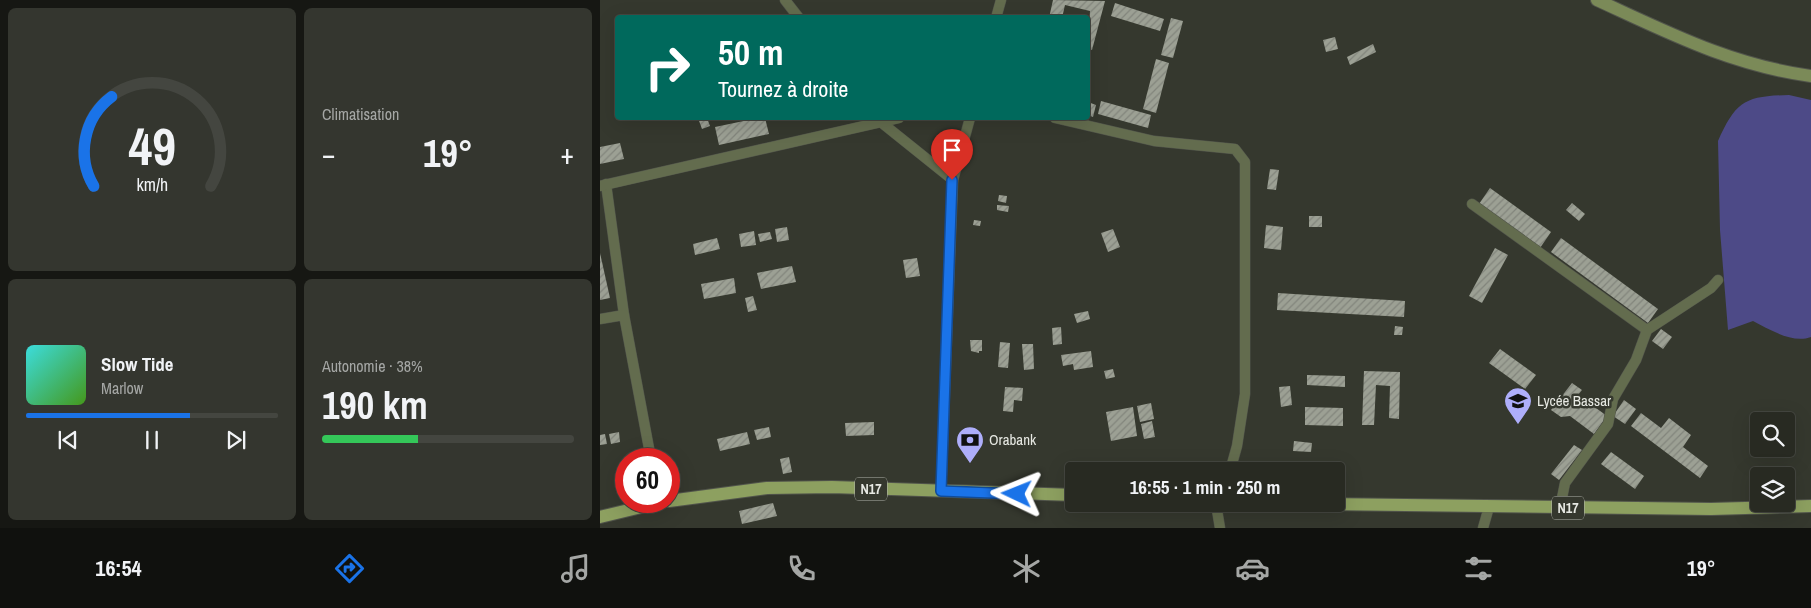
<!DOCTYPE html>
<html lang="fr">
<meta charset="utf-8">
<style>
body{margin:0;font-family:"Archivo Narrow",sans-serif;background:#34362f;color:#f1f3f6;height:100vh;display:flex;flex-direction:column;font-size:19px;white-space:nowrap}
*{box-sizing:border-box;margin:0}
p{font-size:16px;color:#a5a7a5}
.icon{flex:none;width:28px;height:28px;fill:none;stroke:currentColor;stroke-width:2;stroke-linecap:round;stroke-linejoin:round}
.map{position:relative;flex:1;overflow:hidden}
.side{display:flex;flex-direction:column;gap:8px;padding:8px;background:#161713;width:600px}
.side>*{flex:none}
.hud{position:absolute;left:15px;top:15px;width:475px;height:105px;border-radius:5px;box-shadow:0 5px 20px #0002,0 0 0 1px #444640;background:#00695c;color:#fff;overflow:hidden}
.buttons{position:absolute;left:1150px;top:412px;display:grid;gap:10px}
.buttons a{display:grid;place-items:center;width:45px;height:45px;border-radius:5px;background:#282a22;box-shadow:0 5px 20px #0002,0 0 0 1px #444640;font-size:25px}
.speed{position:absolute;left:15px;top:448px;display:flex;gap:10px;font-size:25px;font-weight:700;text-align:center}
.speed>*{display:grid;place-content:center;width:65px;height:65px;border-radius:50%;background:#282a22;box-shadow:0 5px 20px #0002,0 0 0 1px #444640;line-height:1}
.speed .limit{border:8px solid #d22;background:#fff;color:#111}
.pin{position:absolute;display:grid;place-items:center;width:42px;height:42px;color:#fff;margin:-51px -21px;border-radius:50% 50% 50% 0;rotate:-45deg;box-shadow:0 0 5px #0007}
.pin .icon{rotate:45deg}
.me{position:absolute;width:55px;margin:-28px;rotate:272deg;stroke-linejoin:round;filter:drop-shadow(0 0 4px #0008)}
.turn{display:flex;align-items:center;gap:18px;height:105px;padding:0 20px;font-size:22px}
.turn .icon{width:65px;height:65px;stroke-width:2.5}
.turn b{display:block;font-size:35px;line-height:42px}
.big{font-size:38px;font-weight:700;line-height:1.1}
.side .card{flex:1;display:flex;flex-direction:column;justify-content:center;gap:8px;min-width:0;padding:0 18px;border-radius:8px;background:#34362f}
.side .dial{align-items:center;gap:0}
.dial svg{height:130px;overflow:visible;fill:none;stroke:#444640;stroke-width:7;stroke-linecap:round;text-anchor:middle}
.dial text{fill:#f1f3f6;stroke:none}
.song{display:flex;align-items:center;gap:15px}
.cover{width:60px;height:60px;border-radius:8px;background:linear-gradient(135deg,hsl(180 70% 55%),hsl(100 70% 35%))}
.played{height:5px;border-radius:2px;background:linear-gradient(90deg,#1a73e8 65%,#444640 65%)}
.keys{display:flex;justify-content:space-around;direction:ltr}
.heat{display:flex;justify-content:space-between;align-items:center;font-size:28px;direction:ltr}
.charge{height:8px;border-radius:4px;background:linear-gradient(90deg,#34c759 38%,#444640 0)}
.side .tiles{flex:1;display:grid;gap:8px;grid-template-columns:repeat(2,1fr)}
.trip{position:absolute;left:465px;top:462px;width:280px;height:50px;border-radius:5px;background:#282a22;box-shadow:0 5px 20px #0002,0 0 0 1px #444640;font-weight:700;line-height:50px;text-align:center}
.tab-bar{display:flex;height:80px;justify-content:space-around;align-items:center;background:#10110e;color:#a5a7a5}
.tab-bar .icon{width:35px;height:35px}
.tab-bar .selected{color:#1a73e8}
.tab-bar b{font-size:22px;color:#f1f3f6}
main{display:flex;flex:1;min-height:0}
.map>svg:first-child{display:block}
.pitch{fill:#4d4a87}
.building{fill:url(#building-hatch)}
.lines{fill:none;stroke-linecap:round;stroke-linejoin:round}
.street-casing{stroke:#51544b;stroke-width:11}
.secondary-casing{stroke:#51544b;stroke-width:14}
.primary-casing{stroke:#51544b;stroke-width:14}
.street{stroke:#636c4e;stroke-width:10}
.secondary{stroke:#7b8a58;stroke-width:12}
.primary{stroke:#8da060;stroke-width:12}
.route-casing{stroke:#114b97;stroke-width:12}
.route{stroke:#1a73e8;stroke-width:9}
.labels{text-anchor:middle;stroke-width:5;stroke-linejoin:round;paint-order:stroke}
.shield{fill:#35382e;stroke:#b2b4ad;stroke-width:1}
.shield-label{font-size:14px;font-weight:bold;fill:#e7e9e3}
.poi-label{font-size:15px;fill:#e7e9e3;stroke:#35382e;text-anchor:start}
</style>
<main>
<section class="side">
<div class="tiles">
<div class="card dial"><svg viewBox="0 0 100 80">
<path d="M14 69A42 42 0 1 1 86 69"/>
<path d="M14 69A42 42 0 0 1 25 14" stroke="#1a73e8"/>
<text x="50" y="56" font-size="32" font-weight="700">49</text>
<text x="50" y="72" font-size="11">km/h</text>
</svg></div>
<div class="card"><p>Climatisation</p>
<div class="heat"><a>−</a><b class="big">19°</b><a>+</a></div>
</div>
<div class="card">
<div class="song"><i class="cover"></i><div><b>Slow Tide</b><p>Marlow</p></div></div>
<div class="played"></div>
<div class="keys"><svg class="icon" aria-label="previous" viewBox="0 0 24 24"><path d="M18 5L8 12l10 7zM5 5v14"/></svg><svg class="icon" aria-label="pause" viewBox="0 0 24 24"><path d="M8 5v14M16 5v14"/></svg><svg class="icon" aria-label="next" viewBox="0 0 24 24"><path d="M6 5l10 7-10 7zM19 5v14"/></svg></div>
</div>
<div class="card"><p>Autonomie · 38%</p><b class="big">190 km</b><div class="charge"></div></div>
</div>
</section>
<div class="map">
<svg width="1211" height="528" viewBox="0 0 1211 528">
<defs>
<pattern id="building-hatch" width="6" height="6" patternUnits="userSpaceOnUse" patternTransform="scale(1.25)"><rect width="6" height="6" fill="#9ca094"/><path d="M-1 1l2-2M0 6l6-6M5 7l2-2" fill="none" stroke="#82857c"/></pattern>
</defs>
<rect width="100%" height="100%" fill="#35382e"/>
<path class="pitch" d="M1189,95L1211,100V337C1192,344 1169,329 1153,321L1128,330L1120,230L1118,141C1136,101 1145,96 1189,95Z"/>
<g class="building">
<path d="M453,0L505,1L492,50L488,48L490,11L465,5L462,18H449Z"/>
<path d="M515,3L564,19L560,31L511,16Z"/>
<path d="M571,18L583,21L573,58L561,55Z"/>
<path d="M735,37L738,49L726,52L723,40Z"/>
<path d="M773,44L776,52L750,65L747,57Z"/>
<path d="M556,59L569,63L556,113L543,109Z"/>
<path d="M501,101L551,115L548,128L498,114Z"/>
<path d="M488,102L496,105L493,117L488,115Z"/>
<path d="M98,118H107L110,126L102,129Z"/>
<path d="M158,118H165L169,134L119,145L115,127Z"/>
<path d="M20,143L24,159L0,164V147Z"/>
<path d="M670,169L679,170L676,190L667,189Z"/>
<path d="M890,188L951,232L940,248L879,204Z"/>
<path d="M399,195L407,196L406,203L398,201Z"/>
<path d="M972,203L985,214L979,221L966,210Z"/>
<path d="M397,205L409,206L408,212L397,210Z"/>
<rect x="709" y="216" width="13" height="11"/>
<path d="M374,220L381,221L380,226L373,225Z"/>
<path d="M666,225L683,227L681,250L664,248Z"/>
<path d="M187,227L189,240L177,242L175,229Z"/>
<path d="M513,229L520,247L508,252L501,233Z"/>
<path d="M154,231L156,245L141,247L139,234Z"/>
<path d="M170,232L172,239L160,242L158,234Z"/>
<path d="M117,238L120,249L95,255L93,244Z"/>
<path d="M961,238L1058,309L1048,323L951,252Z"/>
<path d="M895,248L908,255L882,303L869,296Z"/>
<path d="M0,253L10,298L0,300Z"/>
<path d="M317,258L320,276L306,278L303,260Z"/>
<path d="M192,266L196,282L161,289L157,273Z"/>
<path d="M134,278L136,293L104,299L101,284Z"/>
<path d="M678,293L805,301L804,317L677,310Z"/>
<path d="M153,296L157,310L148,312L145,298Z"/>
<path d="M488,311L490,319L477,323L474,314Z"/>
<path d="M795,326L803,327L802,335H794Z"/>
<path d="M461,327L462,344L453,345L452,328Z"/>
<path d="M1061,329L1072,337L1063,349L1052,341Z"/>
<path d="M370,340H382V351H379V353L371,351Z"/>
<path d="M400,342L410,343L408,368L398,367Z"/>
<path d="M422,344H433L434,369L424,370Z"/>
<path d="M900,349L936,375L925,389L889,363Z"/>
<path d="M491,351L493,367L474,370L473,364L463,366L461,355Z"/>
<path d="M513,369L515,377L506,379L504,371Z"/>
<path d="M764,371L800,372L799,419L789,418L790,386L776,385L774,425H762Z"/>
<path d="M707,375L745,376V387L707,385Z"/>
<path d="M972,383L982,390L978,395L1007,416L994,434L970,416L961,417L951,410Z"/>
<path d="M690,386L692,405L681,407L679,387Z"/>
<path d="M405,387L423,388L422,401L414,400L413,412L403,411Z"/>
<path d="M1024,400L1036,409L1025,424L1013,416Z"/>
<path d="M551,403L554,419L540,422L537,406Z"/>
<path d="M533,407L537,436L511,441L506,412Z"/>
<path d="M705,407L743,408V426L705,425Z"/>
<path d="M1041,413L1061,428L1069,418L1091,435L1083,447L1108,466L1100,478L1031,426Z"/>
<path d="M552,421L555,437L544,439L541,424Z"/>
<path d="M274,422V435L246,436L245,423Z"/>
<path d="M169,427L171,437L157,440L154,430Z"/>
<path d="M19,432L20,442L11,444L9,434Z"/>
<path d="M147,432L150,444L120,451L117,439Z"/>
<path d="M5,434L7,444L0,445V435Z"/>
<path d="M694,441L712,443L711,452L693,451Z"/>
<path d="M974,445L982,450L959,480L951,474Z"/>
<path d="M1011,452L1044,476L1035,489L1001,464Z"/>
<path d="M189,457L192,472L183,474L180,459Z"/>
<path d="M173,503L177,516L142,524L139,511Z"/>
</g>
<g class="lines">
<g class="street-casing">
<g id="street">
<path d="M185,0L199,18"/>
<path d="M396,18L401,0"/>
<path d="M455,118L554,141L635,149L645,162V394L637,446L630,471"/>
<path d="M277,119L353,180"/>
<path d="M6,184L24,315"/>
<path d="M0,186L299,118"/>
<path d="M872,204L1047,330"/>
<path d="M0,319L24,315L51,459"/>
<path d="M341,491L353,180L370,118"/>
<path d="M616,504L620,528"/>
<path d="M960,508L965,483L1008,424L1013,399L1036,360L1047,330L1111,288L1118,280"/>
<path d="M883,528L889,507"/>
</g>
</g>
<g class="secondary-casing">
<path id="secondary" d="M997,0C1069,33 1131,65 1211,76"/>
</g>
<g class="primary-casing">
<g id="primary">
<path d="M69,501L167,488L232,487L474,495"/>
<path d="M724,504L1111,509L1211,506"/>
<path d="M0,517L66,501"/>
</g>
</g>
<use href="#street" class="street"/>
<use href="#secondary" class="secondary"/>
<use href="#primary" class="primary"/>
</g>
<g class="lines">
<g class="route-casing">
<path id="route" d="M352,180L341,491L417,494"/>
</g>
<use href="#route" class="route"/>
</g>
<defs>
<g id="school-pin" transform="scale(1.4375)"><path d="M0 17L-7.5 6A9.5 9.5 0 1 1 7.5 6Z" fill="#aeaefa" stroke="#35382e"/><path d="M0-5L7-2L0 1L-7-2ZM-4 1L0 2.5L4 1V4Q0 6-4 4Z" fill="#111"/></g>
<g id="bank-pin" transform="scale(1.4375)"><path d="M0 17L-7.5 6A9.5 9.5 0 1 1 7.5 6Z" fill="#aeaefa" stroke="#35382e"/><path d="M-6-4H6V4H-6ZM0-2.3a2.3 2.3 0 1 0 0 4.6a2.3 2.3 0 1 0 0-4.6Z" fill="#111"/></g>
</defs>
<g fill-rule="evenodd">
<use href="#school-pin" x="918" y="401"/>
<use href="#bank-pin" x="370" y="440"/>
</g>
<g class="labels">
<g class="shield">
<rect x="255" y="477.5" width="32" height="23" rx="4"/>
<rect x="952" y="496.5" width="32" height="23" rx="4"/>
</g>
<g class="shield-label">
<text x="271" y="494">N17</text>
<text x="968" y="513">N17</text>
</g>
<g class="poi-label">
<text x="937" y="406">Lycée Bassar</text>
<text x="389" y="445">Orabank</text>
</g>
</g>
</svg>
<div class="buttons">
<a><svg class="icon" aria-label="search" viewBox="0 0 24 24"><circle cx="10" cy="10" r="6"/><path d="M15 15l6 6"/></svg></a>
<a><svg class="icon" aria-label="layers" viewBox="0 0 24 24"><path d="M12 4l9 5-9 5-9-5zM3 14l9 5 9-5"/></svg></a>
</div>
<div class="speed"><div class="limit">60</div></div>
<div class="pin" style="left:352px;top:180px;background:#d93025"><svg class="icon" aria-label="arrive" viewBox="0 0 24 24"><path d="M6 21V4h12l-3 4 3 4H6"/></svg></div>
<svg class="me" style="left:417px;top:494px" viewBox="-20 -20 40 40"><path d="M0-17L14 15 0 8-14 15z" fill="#1a73e8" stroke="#fff" stroke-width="4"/></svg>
<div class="trip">16:55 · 1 min · 250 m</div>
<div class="hud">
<div class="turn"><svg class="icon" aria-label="right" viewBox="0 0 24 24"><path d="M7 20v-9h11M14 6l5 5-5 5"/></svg><div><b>50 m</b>Tournez à droite</div></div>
</div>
</div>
</main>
<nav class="tab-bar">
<b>16:54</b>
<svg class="icon selected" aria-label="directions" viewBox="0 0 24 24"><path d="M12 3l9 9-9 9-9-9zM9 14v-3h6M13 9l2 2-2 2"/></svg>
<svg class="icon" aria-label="music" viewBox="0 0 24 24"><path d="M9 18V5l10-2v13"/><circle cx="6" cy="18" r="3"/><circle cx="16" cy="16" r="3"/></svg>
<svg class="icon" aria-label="phone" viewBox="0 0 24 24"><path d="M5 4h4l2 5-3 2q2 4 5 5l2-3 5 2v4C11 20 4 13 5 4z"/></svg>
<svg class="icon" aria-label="climate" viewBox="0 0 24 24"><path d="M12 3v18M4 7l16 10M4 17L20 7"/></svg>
<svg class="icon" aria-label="car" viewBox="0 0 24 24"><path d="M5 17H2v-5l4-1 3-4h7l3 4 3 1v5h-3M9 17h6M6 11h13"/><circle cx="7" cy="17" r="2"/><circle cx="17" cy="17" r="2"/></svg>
<svg class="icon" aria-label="filters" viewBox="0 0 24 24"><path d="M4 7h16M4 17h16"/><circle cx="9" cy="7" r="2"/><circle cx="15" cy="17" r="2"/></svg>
<b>19°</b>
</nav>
